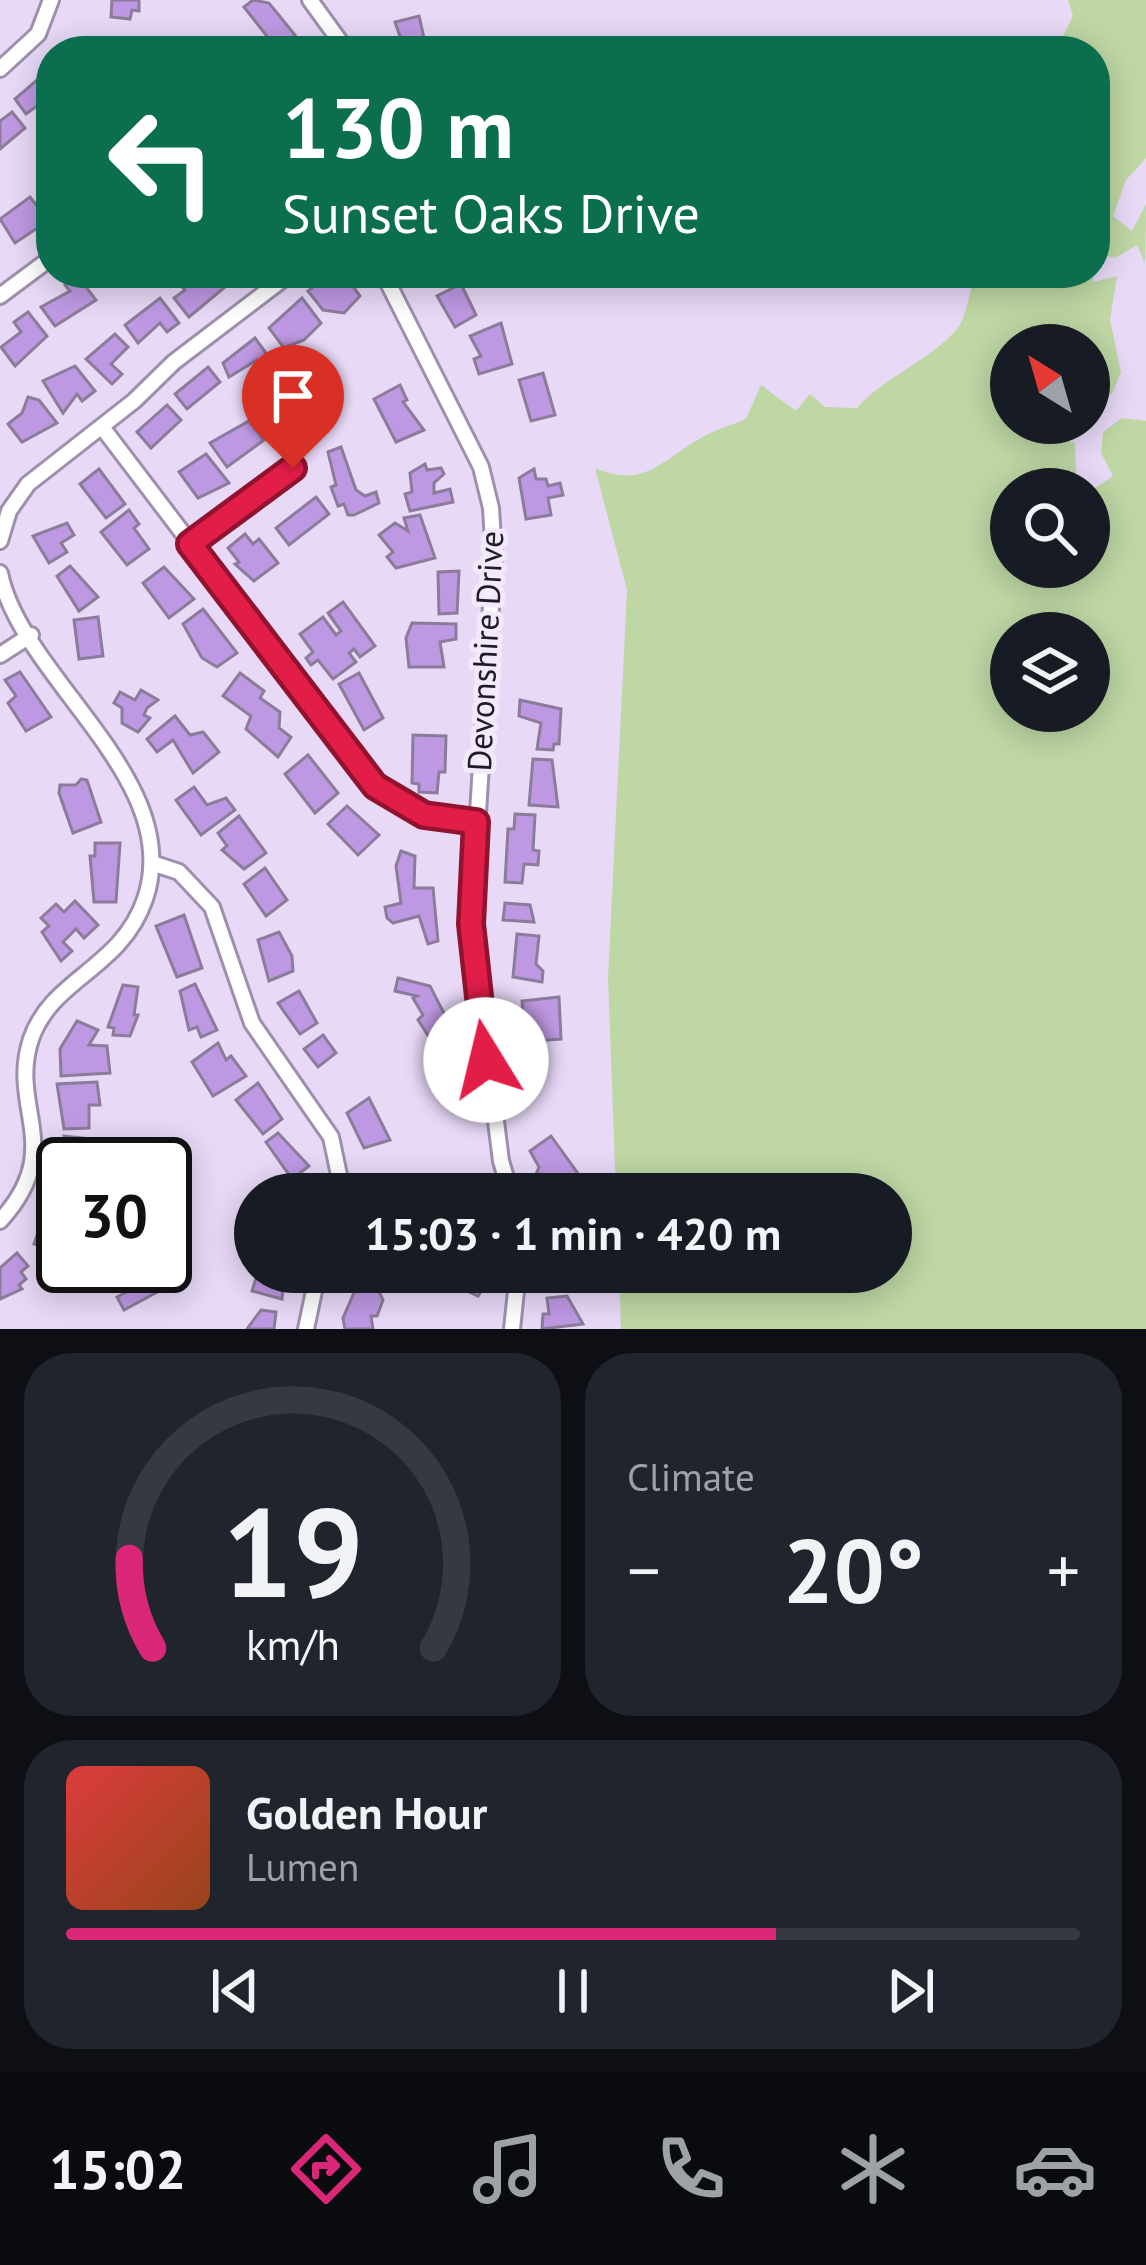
<!DOCTYPE html>
<meta charset="utf-8">
<style>
body{margin:0;font-family:"PT Sans",sans-serif;background:#20242c;color:#f1f3f6;height:100vh;display:flex;flex-direction:column;font-size:45px;white-space:nowrap}
*{box-sizing:border-box;margin:0}
p{font-size:39px;color:#9ea1a6}
.icon{flex:none;width:66px;height:66px;fill:none;stroke:currentColor;stroke-width:2;stroke-linecap:round;stroke-linejoin:round}
.map{position:relative;height:1329px;overflow:hidden}
.sheet{display:flex;flex-direction:column;gap:24px;padding:24px;background:#0d0f14;flex:1}
.sheet>*{flex:none}
.guide{position:absolute;left:36px;top:36px;width:1074px;height:252px;border-radius:48px;box-shadow:0 6px 30px #0003;background:#0b6e4f;color:#fff;overflow:hidden}
.needle{width:78px;rotate:323deg}
.controls{position:absolute;left:990px;top:324px;display:grid;gap:24px}
.controls a{display:grid;place-items:center;width:120px;height:120px;border-radius:50%;background:#171b24;box-shadow:0 6px 30px #0003;font-size:60px}
.speed{position:absolute;left:36px;top:1137px;display:flex;gap:24px;font-size:60px;font-weight:700;text-align:center}
.speed>*{display:grid;place-content:center;width:156px;height:156px;border-radius:50%;background:#171b24;box-shadow:0 6px 30px #0003;line-height:1}
.speed .limit{border:6px solid #111;border-radius:18px;background:#fff;color:#111}
.pin{position:absolute;display:grid;place-items:center;width:102px;height:102px;color:#fff;margin:-123px -51px;border-radius:50% 50% 50% 0;rotate:-45deg;box-shadow:0 0 12px #0007}
.pin .icon{rotate:45deg}
.me{position:absolute;width:132px;margin:-66px;rotate:351deg;stroke-linejoin:round;filter:drop-shadow(0 0 9px #0008)}
.turn{display:flex;align-items:center;gap:42px;height:252px;padding:0 48px;font-size:54px}
.turn .icon{width:156px;height:156px;stroke-width:2.5}
.turn b{display:block;font-size:84px;line-height:102px}
.big{font-size:90px;font-weight:700;line-height:1.1}
.sheet .widget{flex:1;display:flex;flex-direction:column;justify-content:center;gap:18px;min-width:0;padding:0 42px;border-radius:48px;background:#20242c}
.sheet .dial{align-items:center;gap:0}
.dial svg{height:312px;overflow:visible;fill:none;stroke:#363941;stroke-width:7;stroke-linecap:round;text-anchor:middle}
.dial text{fill:#f1f3f6;stroke:none}
.song{display:flex;align-items:center;gap:36px}
.cover{width:144px;height:144px;border-radius:18px;background:linear-gradient(135deg,hsl(0 70% 55%),hsl(20 70% 35%))}
.played{height:12px;border-radius:6px;background:linear-gradient(90deg,#db2777 70%,#363941 70%)}
.keys{display:flex;justify-content:space-around;direction:ltr}
.heat{display:flex;justify-content:space-between;align-items:center;font-size:66px;direction:ltr}
.sheet .tiles{flex:1;display:grid;gap:24px;grid-template-columns:1fr 1fr}
.widget:last-child{grid-column:span 2}
.trip{position:absolute;left:234px;top:1173px;width:678px;height:120px;border-radius:60px;background:#171b24;box-shadow:0 6px 30px #0003;font-weight:700;line-height:120px;text-align:center}
.dock{display:flex;height:192px;justify-content:space-around;align-items:center;background:#090b0e;color:#9ea1a6}
.dock .icon{width:84px;height:84px}
.dock .current{color:#db2777}
.dock b{font-size:54px;color:#f1f3f6}
.map>svg:first-child{display:block}
.green{fill:#bed7a4;fill-rule:evenodd}
.building{fill:#bf98e3;stroke:#8b7d99;stroke-width:3}
.lines{fill:none;stroke-linecap:round;stroke-linejoin:round}
.street-casing{stroke:#9e90ac;stroke-width:20}
.street{stroke:#fff;stroke-width:14}
.route-casing{stroke:#92132f;stroke-width:30}
.route{stroke:#e11d48;stroke-width:21}
.labels{text-anchor:middle;stroke-width:10;stroke-linejoin:round;paint-order:stroke}
.street-label{font-size:33px;fill:#201b26;stroke:#f2e9fb}
</style>
<div class="map">
<svg width="1146" height="1329" viewBox="0 0 1146 1329">
<rect width="100%" height="100%" fill="#e8d9f7"/>
<g class="green">
<path d="M1068,0H1146V158L1126,180L1113,216L1132,231L1146,204L1145,263L1137,245L1115,258L1095,253V51H1056L1073,16Z"/>
<path d="M975,273H1091L1094,282L1117,276L1110,320L1121,372L1112,394L1089,405V345H1011V423H1055L1040,432L1075,443L1077,489H1011V567H1089V492L1113,476L1101,453L1103,432L1122,418L1146,421V1329H621L619,1272H891V1194H616L608,978L627,590L595,468C645,489 660,461 701,438C714,430 732,425 746,419L761,385L796,411L810,394L825,407L857,408C884,377 928,362 957,329C967,317 970,289 975,273ZM1011,633H1089V711H1011Z"/>
</g>
<g class="building">
<path d="M112,0H139V11L132,10L130,19L111,17Z"/>
<path d="M253,0L269,3L295,35L277,49L244,7Z"/>
<path d="M419,16L427,51H405L395,22Z"/>
<path d="M51,68V96L26,114L15,99Z"/>
<path d="M12,112L25,128L0,149V121Z"/>
<path d="M30,197L37,206L43,200L51,219L15,243L0,219Z"/>
<path d="M206,273H214L225,287L189,317L174,298L185,290L181,286Z"/>
<path d="M77,275L96,300L55,326L41,307L70,291L65,285Z"/>
<path d="M328,275L346,277L360,296L344,313L323,310L308,291Z"/>
<path d="M461,284L476,315L455,327L437,296Z"/>
<path d="M160,298L179,323L167,332L160,323L138,343L125,325Z"/>
<path d="M302,298L321,323L304,340L284,348L269,328Z"/>
<path d="M28,312L47,336L15,366L1,347L21,332L14,322Z"/>
<path d="M501,323L512,364L479,374L474,359L481,356L470,336Z"/>
<path d="M115,334L128,347L111,364L122,374L112,384L86,359Z"/>
<path d="M255,338L271,360L262,367L257,360L229,377L223,363Z"/>
<path d="M75,366L95,391L82,401L77,394L63,413L43,381Z"/>
<path d="M208,367L220,382L187,409L175,394Z"/>
<path d="M306,372L320,378L314,398L306,395L307,418L298,416L296,424L278,420L285,385Z"/>
<path d="M543,373L555,415L531,421L519,380Z"/>
<path d="M400,385L407,400L403,402L424,430L396,442L374,399Z"/>
<path d="M28,397L39,400L57,423L22,442L8,424L22,413Z"/>
<path d="M167,405L181,420L151,448L137,432Z"/>
<path d="M249,421L264,440L227,467L210,443Z"/>
<path d="M341,447L356,490L365,496L376,492L379,503L354,515H348L344,504L338,506L331,487L336,485L328,452Z"/>
<path d="M206,454L229,483L198,498L179,472Z"/>
<path d="M425,464L427,470L441,468L444,474L434,483V493L450,489L453,502L410,511L405,494L412,492L410,473Z"/>
<path d="M99,469L125,504L106,518L80,484Z"/>
<path d="M534,469L536,479H546L548,486L560,483L563,495L548,498L551,515L526,519L519,478Z"/>
<path d="M316,497L329,514L289,545L276,528Z"/>
<path d="M129,510L139,524L134,528L149,549L127,565L101,532Z"/>
<path d="M420,515L435,558L396,568L387,557L393,552L379,535L395,523L408,531L404,518Z"/>
<path d="M67,523L74,535L61,543L67,552L49,563L33,536Z"/>
<path d="M245,534L253,544L259,539L278,563L254,581L235,564L239,562L228,548Z"/>
<path d="M70,566L98,597L79,611L57,576Z"/>
<path d="M164,567L194,599L169,618L143,583Z"/>
<path d="M459,571L457,613L439,614L438,572Z"/>
<path d="M343,602L375,646L360,657L354,649L349,653L356,662L333,679L318,660L311,665L306,658L313,652L300,634L323,617L336,635L341,631L328,613Z"/>
<path d="M203,609L237,653L217,667L202,658L183,624Z"/>
<path d="M98,617L103,656L79,659L74,620Z"/>
<path d="M412,623L456,624V639L440,642L444,667H409L406,638Z"/>
<path d="M20,672L51,717L26,731L8,703L16,696L5,680Z"/>
<path d="M240,673L264,691L260,698L280,712L279,728L291,737L278,757L246,729L251,716L223,696Z"/>
<path d="M359,673L383,718L364,730L339,684Z"/>
<path d="M141,690L158,700L147,708L144,715L150,718L138,732L122,723V708L114,703L120,692L135,700Z"/>
<path d="M520,700L561,709L559,744H554L553,750L537,749L541,723L519,716Z"/>
<path d="M175,716L190,735L203,732L219,752L193,773L173,740L157,752L147,739Z"/>
<path d="M413,735L446,736L445,772H439L437,793L419,792V784L412,783Z"/>
<path d="M308,755L338,793L315,813L285,774Z"/>
<path d="M533,759L552,760L558,807L529,805Z"/>
<path d="M81,779L87,780L101,822L73,833L59,793L60,785H76Z"/>
<path d="M194,787L207,805L226,798L235,810L201,835L176,800Z"/>
<path d="M347,806L379,835L358,855L328,824Z"/>
<path d="M515,814L535,815L533,850L539,851L538,865L524,864L522,883L505,882L508,829H514Z"/>
<path d="M239,816L266,853L244,869L222,850L227,846L218,833Z"/>
<path d="M95,843H120L116,902H94L90,856H95Z"/>
<path d="M401,851L415,856L414,888H433L438,941L428,944L419,916L393,923L387,918L385,907L401,903L396,866Z"/>
<path d="M265,868L287,900L266,916L244,884Z"/>
<path d="M75,901L98,925L84,938L76,929L63,942L72,951L61,961L42,932L49,926L41,918L56,904L64,912Z"/>
<path d="M505,903L530,905L534,922L503,920Z"/>
<path d="M184,915L202,968L177,977L156,926Z"/>
<path d="M279,932L292,956L293,971L269,981L258,940Z"/>
<path d="M517,934L539,936L536,964L543,971L542,982L513,977Z"/>
<path d="M398,978L430,986L449,1023L429,1037L418,1020L423,1015L413,998L417,996L395,991Z"/>
<path d="M195,984L217,1030L201,1037L197,1027L189,1030L180,991Z"/>
<path d="M123,985L138,987L134,1015H138L130,1036L113,1035L114,1028L108,1027Z"/>
<path d="M299,991L317,1023L300,1034L278,1003Z"/>
<path d="M559,997L561,1039L534,1041L533,1035L525,1036L522,1001Z"/>
<path d="M77,1021L98,1030L89,1045L107,1046L110,1073L61,1076L60,1049Z"/>
<path d="M323,1035L336,1053L318,1067L304,1049Z"/>
<path d="M218,1043L226,1060L231,1056L246,1076L213,1096L192,1062Z"/>
<path d="M97,1082L100,1105H89V1128L64,1129L57,1084Z"/>
<path d="M258,1083L282,1119L263,1134L236,1100Z"/>
<path d="M369,1098L390,1140L364,1148L347,1113Z"/>
<path d="M278,1133L309,1166L292,1179L266,1142Z"/>
<path d="M64,1136L91,1139L88,1164H64Z"/>
<path d="M551,1136L579,1175L565,1191L539,1194L531,1187L539,1167L530,1151Z"/>
<path d="M53,1190L63,1194V1253L34,1244Z"/>
<path d="M17,1253L28,1266L21,1272L26,1279L19,1285L22,1289L0,1299V1268Z"/>
<path d="M159,1266L163,1273L154,1278L161,1290L124,1310L117,1297L139,1285L127,1279L129,1268Z"/>
<path d="M258,1272H285L282,1299L252,1291Z"/>
<path d="M459,1272H488L489,1279L478,1296L465,1290L469,1280Z"/>
<path d="M360,1279L377,1287L383,1300L377,1316H371L373,1329H345L343,1318Z"/>
<path d="M567,1296L583,1324L542,1329L543,1314H549L547,1298Z"/>
<path d="M261,1310L276,1312L274,1329H247Z"/>
</g>
<g class="lines">
<g class="street-casing">
<g id="street">
<path d="M310,0L347,51"/>
<path d="M0,69L38,34L51,0"/>
<path d="M383,273L481,467L491,508L494,558L471,924L501,1161L511,1194"/>
<path d="M0,296L51,258"/>
<path d="M102,427L375,786L424,815L475,822"/>
<path d="M0,541L9,511L28,484L134,401L174,362L291,273"/>
<path d="M191,544L293,468"/>
<path d="M0,573C21,678 186,780 145,899C121,969 52,978 31,1039C8,1108 67,1148 0,1221"/>
<path d="M0,655L31,635"/>
<path d="M152,863L179,872L212,907L252,1023L331,1137L343,1194"/>
<path d="M306,1329L318,1272"/>
<path d="M512,1329L518,1272"/>
</g>
</g>
<use href="#street" class="street"/>
</g>
<g class="lines">
<g class="route-casing">
<path id="route" d="M293,468L190,544L375,786L424,815L476,822L471,924L486,1060"/>
</g>
<use href="#route" class="route"/>
</g>
<g class="labels">
<g class="street-label">
<text transform="translate(485 651) rotate(-87)" y="12">Devonshire Drive</text>
</g>
</g>
</svg>
<div class="controls">
<a><svg class="needle" viewBox="-14 -14 28 28"><path d="M0-13l5 13h-10z" fill="#e53935"/><path d="M0 13l5-13h-10z" fill="#9ea1a6"/></svg></a>
<a><svg class="icon" aria-label="search" viewBox="0 0 24 24"><circle cx="10" cy="10" r="6"/><path d="M15 15l6 6"/></svg></a>
<a><svg class="icon" aria-label="layers" viewBox="0 0 24 24"><path d="M12 4l9 5-9 5-9-5zM3 14l9 5 9-5"/></svg></a>
</div>
<div class="speed"><div class="limit">30</div></div>
<div class="pin" style="left:293px;top:468px;background:#d93025"><svg class="icon" aria-label="arrive" viewBox="0 0 24 24"><path d="M6 21V4h12l-3 4 3 4H6"/></svg></div>
<svg class="me" style="left:486px;top:1060px" viewBox="-20 -20 40 40"><circle r="19" fill="#fff"/><path d="M0-13L10 11 0 6-10 11z" fill="#e11d48"/></svg>
<div class="trip">15:03 · 1 min · 420 m</div>
<div class="guide">
<div class="turn"><svg class="icon" aria-label="left" viewBox="0 0 24 24"><path d="M17 20v-9H6M10 6l-5 5 5 5"/></svg><div><b>130 m</b>Sunset Oaks Drive</div></div>
</div>
</div>
<section class="sheet">
<div class="tiles">
<div class="widget dial"><svg viewBox="0 0 100 80">
<path d="M14 69A42 42 0 1 1 86 69"/>
<path d="M14 69A42 42 0 0 1 8 46" stroke="#db2777"/>
<text x="50" y="56" font-size="32" font-weight="700">19</text>
<text x="50" y="72" font-size="11">km/h</text>
</svg></div>
<div class="widget"><p>Climate</p>
<div class="heat"><a>−</a><b class="big">20°</b><a>+</a></div>
</div>
<div class="widget">
<div class="song"><i class="cover"></i><div><b>Golden Hour</b><p>Lumen</p></div></div>
<div class="played"></div>
<div class="keys"><svg class="icon" aria-label="previous" viewBox="0 0 24 24"><path d="M18 5L8 12l10 7zM5 5v14"/></svg><svg class="icon" aria-label="pause" viewBox="0 0 24 24"><path d="M8 5v14M16 5v14"/></svg><svg class="icon" aria-label="next" viewBox="0 0 24 24"><path d="M6 5l10 7-10 7zM19 5v14"/></svg></div>
</div>
</div>
</section>
<nav class="dock">
<b>15:02</b>
<svg class="icon current" aria-label="directions" viewBox="0 0 24 24"><path d="M12 3l9 9-9 9-9-9zM9 14v-3h6M13 9l2 2-2 2"/></svg>
<svg class="icon" aria-label="music" viewBox="0 0 24 24"><path d="M9 18V5l10-2v13"/><circle cx="6" cy="18" r="3"/><circle cx="16" cy="16" r="3"/></svg>
<svg class="icon" aria-label="phone" viewBox="0 0 24 24"><path d="M5 4h4l2 5-3 2q2 4 5 5l2-3 5 2v4C11 20 4 13 5 4z"/></svg>
<svg class="icon" aria-label="climate" viewBox="0 0 24 24"><path d="M12 3v18M4 7l16 10M4 17L20 7"/></svg>
<svg class="icon" aria-label="car" viewBox="0 0 24 24"><path d="M5 17H2v-5l4-1 3-4h7l3 4 3 1v5h-3M9 17h6M6 11h13"/><circle cx="7" cy="17" r="2"/><circle cx="17" cy="17" r="2"/></svg>
</nav>
